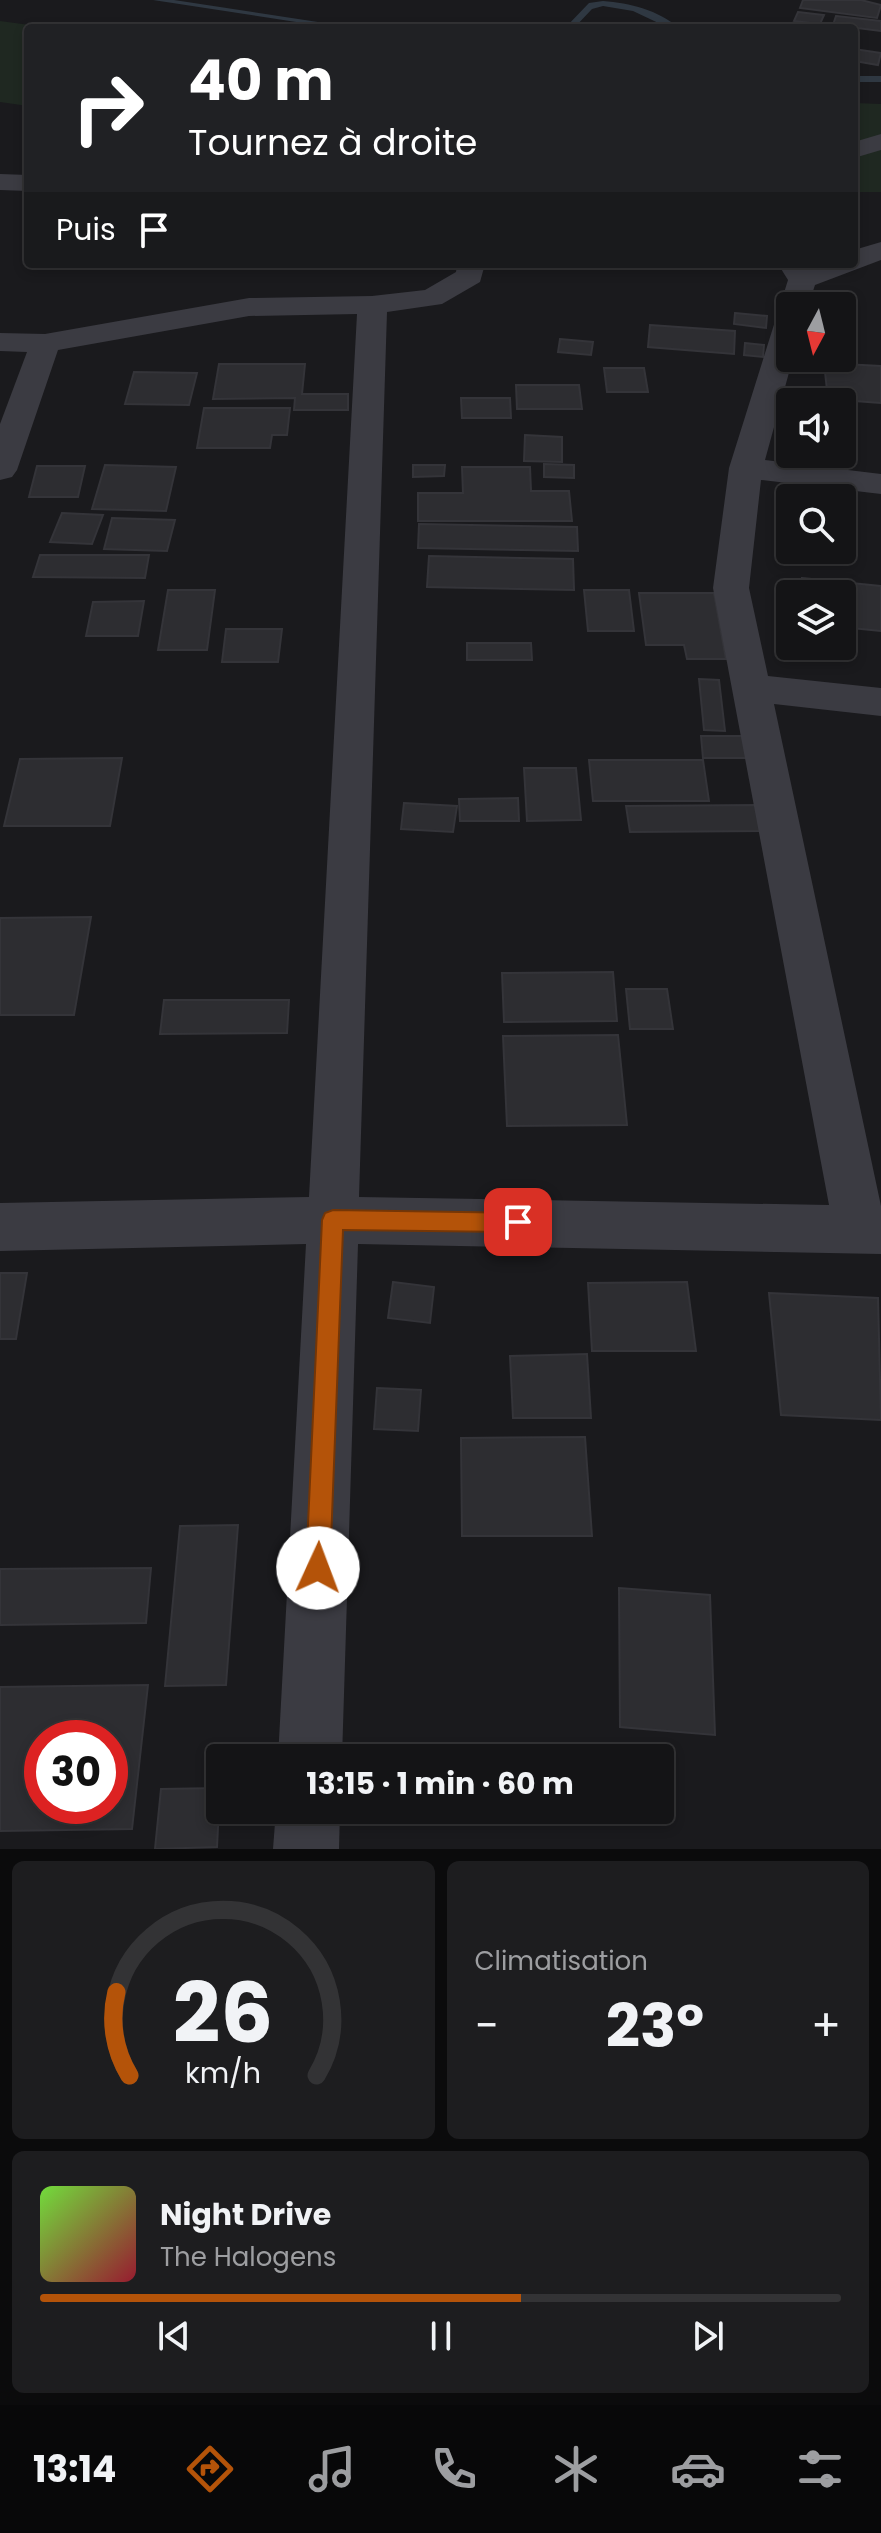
<!DOCTYPE html>
<html lang="fr">
<meta charset="utf-8">
<style>
body{margin:0;font-family:Poppins,sans-serif;background:#1d1d1f;color:#f1f3f6;height:100vh;display:flex;flex-direction:column;font-size:30px;white-space:nowrap}
*{box-sizing:border-box;margin:0}
p{font-size:26px;color:#9d9ea1}
.icon{flex:none;width:44px;height:44px;fill:none;stroke:currentColor;stroke-width:2;stroke-linecap:round;stroke-linejoin:round}
.map{position:relative;height:1849px;overflow:hidden}
.panel{display:flex;flex-direction:column;gap:12px;padding:12px;background:#0b0b0c;flex:1}
.panel>*{flex:none}
.banner{position:absolute;left:24px;top:24px;width:834px;height:244px;border-radius:8px;box-shadow:0 4px 12px #0003,0 0 0 2px #333335;background:#202124;color:#fff;overflow:hidden}
.needle{width:52px;rotate:187deg}
.tools{position:absolute;left:776px;top:292px;display:grid;gap:16px}
.tools a{display:grid;place-items:center;width:80px;height:80px;border-radius:8px;background:#141416;box-shadow:0 4px 12px #0003,0 0 0 2px #333335;font-size:40px}
.speed{position:absolute;left:24px;top:1720px;display:flex;gap:16px;font-size:40px;font-weight:700;text-align:center}
.speed>*{display:grid;place-content:center;width:104px;height:104px;border-radius:50%;background:#141416;box-shadow:0 4px 12px #0003,0 0 0 2px #333335;line-height:1}
.speed .limit{border:12px solid #d22;background:#fff;color:#111}
.pin{position:absolute;display:grid;place-items:center;width:68px;height:68px;color:#fff;margin:-34px;border-radius:16px;box-shadow:0 4px 12px #0006}
.me{position:absolute;width:88px;margin:-44px;rotate:2deg;stroke-linejoin:round;filter:drop-shadow(0 0 6px #0008)}
.turn{display:flex;align-items:center;gap:28px;height:168px;padding:0 32px;font-size:36px}
.turn .icon{width:104px;height:104px;stroke-width:2.5}
.turn b{display:block;font-size:56px;line-height:68px}
.then{display:flex;align-items:center;height:76px;padding:0 32px;background:#0003;gap:16px;font-size:30px}
.big{font-size:60px;font-weight:700;line-height:1.1}
.panel .widget{flex:1;display:flex;flex-direction:column;justify-content:center;gap:12px;min-width:0;padding:0 28px;border-radius:12px;background:#1d1d1f}
.panel .dial{align-items:center;gap:0}
.dial svg{height:208px;overflow:visible;fill:none;stroke:#333335;stroke-width:7;stroke-linecap:round;text-anchor:middle}
.dial text{fill:#f1f3f6;stroke:none}
.song{display:flex;align-items:center;gap:24px}
.cover{width:96px;height:96px;border-radius:12px;background:linear-gradient(135deg,hsl(100 70% 55%),hsl(350 70% 35%))}
.played{height:8px;border-radius:4px;background:linear-gradient(90deg,#b45309 60%,#333335 60%)}
.keys{display:flex;justify-content:space-around;direction:ltr}
.heat{display:flex;justify-content:space-between;align-items:center;font-size:44px;direction:ltr}
.panel .tiles{flex:1;display:grid;gap:12px;grid-template-columns:1fr 1fr}
.widget:last-child{grid-column:span 2}
.trip{position:absolute;left:206px;top:1744px;width:468px;height:80px;border-radius:8px;background:#141416;box-shadow:0 4px 12px #0003,0 0 0 2px #333335;font-weight:700;line-height:80px;text-align:center}
.menu{display:flex;height:128px;justify-content:space-around;align-items:center;background:#080809;color:#9d9ea1}
.menu .icon{width:56px;height:56px}
.menu .on{color:#b45309}
.menu b{font-size:36px;color:#f1f3f6}
.map>svg:first-child{display:block}
.green{fill:#1f2821}
.lines{fill:none;stroke-linecap:round;stroke-linejoin:round}
.stream{fill:#2f3842;fill-rule:evenodd}
.building{fill:#2d2d31;stroke:#343439;stroke-width:2;fill-rule:evenodd}
.street{fill:#3b3b42;fill-rule:evenodd}
.route{fill:#b45309;stroke:#753606;stroke-width:2}
</style>
<div class="map">
<svg width="881" height="1849" viewBox="0 0 881 1849">
<rect width="100%" height="100%" fill="#1a1a1d"/>
<g class="green">
<path d="M0,21L52,28H28V106L0,102Z"/>
<path d="M854,103L881,104V192H854Z"/>
</g>
<g class="lines">
<g class="stream">
<path d="M153,0H174L357,28H335Z"/>
<path d="M603,1C630,3 658,10 679,28H669L633,11L603,6L592,9L574,28H565L589,3Z"/>
<rect x="854" y="76" width="27" height="6"/>
</g>
</g>
<g class="building">
<path d="M803,0H861L881,5L877,18L800,8Z"/>
<path d="M798,12L824,15L820,24L794,21Z"/>
<path d="M836,16L881,21V31L833,25Z"/>
<path d="M854,49L881,53L878,65L854,61Z"/>
<path d="M735,313L767,316L766,328L734,324Z"/>
<path d="M650,325L735,331L734,354L648,347Z"/>
<path d="M560,339L593,342L591,355L558,352Z"/>
<path d="M745,343L764,345L763,357L744,355Z"/>
<path d="M824,363L881,366V403L828,399Z"/>
<path d="M219,364H305L302,394H348V410H294L295,398L213,399Z"/>
<path d="M604,368H644L648,392H607Z"/>
<path d="M134,372L197,373L189,405L125,404Z"/>
<path d="M516,385H579L582,409H517Z"/>
<path d="M461,398H510L511,418H462Z"/>
<path d="M204,408H290L287,435H272L270,448H197Z"/>
<path d="M525,435L562,437V462L524,461Z"/>
<path d="M544,464L574,465V478L544,477Z"/>
<path d="M105,465L176,467L166,511L92,509Z"/>
<path d="M413,465H445L444,476L413,477Z"/>
<path d="M37,466H85L78,497H29Z"/>
<path d="M462,467H530L531,491H569L572,521H418V493H463Z"/>
<path d="M62,513L103,515L92,544L50,542Z"/>
<path d="M112,518L175,520L167,551L104,549Z"/>
<path d="M419,524L577,527L578,551L418,548Z"/>
<path d="M40,555H149L145,578L33,577Z"/>
<path d="M429,556L573,559L574,590L427,587Z"/>
<path d="M802,578L881,586V631L842,627V594H802Z"/>
<path d="M168,590H215L207,650H158Z"/>
<path d="M584,590H629L634,631H588Z"/>
<path d="M639,593H714L726,659H687L684,645H646Z"/>
<path d="M144,601L138,636H86L93,602Z"/>
<path d="M226,629H282L278,662H222Z"/>
<path d="M467,643H531L532,660H467Z"/>
<path d="M699,679L719,680L725,731L704,730Z"/>
<path d="M701,736H755L760,758H703Z"/>
<path d="M122,758L110,826H4L20,759Z"/>
<path d="M589,760H703L709,801H593Z"/>
<path d="M524,768H576L581,820L527,821Z"/>
<path d="M518,798L519,821H460L459,799Z"/>
<path d="M404,803L457,806L453,832L401,829Z"/>
<path d="M757,805L762,831L630,832L626,806Z"/>
<path d="M91,917L74,1015H0V918Z"/>
<path d="M613,972L617,1021L504,1022L502,973Z"/>
<path d="M626,989H667L673,1029H630Z"/>
<path d="M164,1000H289L287,1033L160,1034Z"/>
<path d="M618,1035L627,1125L507,1126L503,1036Z"/>
<path d="M0,1273H27L16,1339H0Z"/>
<path d="M393,1282L434,1287L430,1323L388,1318Z"/>
<path d="M687,1282L696,1351H592L588,1283Z"/>
<path d="M769,1293L878,1298L881,1420L781,1415Z"/>
<path d="M587,1354L591,1418H513L510,1356Z"/>
<path d="M377,1388L421,1390L418,1431L374,1429Z"/>
<path d="M585,1437L592,1536H462L461,1438Z"/>
<path d="M238,1525L226,1685L165,1686L180,1526Z"/>
<path d="M151,1568L146,1623L0,1625V1569Z"/>
<path d="M619,1588L710,1595L715,1735L620,1727Z"/>
<path d="M148,1685L132,1829L0,1831V1687ZM42,1738H110V1806H42Z"/>
<path d="M220,1788L217,1847L155,1849L161,1789Z"/>
</g>
<g class="lines">
<g class="street">
<path d="M881,134V150L854,158V142Z"/>
<path d="M0,174L28,175V191L0,190Z"/>
<path d="M881,242V260L815,285L808,306H790L793,358L765,460L881,474V494L761,480L749,588L768,676L881,688V716L774,704L881,1206V1254L358,1244L342,1758H278L306,1244L0,1251V1203L309,1197L357,314L249,316L58,350L17,470L12,477L0,480V424L27,352L0,351V333L45,334L249,298L372,296L425,290L456,272L457,264H485L480,282L442,304L387,312L359,1197L829,1205L713,588L729,468L788,280L778,264H806L809,268L854,264V250Z"/>
<path d="M276,1810H340L339,1849H273Z"/>
</g>
</g>
<path class="route" d="M333,1210L518,1213L526,1215L529,1222L526,1229L518,1232L343,1230L330,1568L327,1577L318,1580L310,1577L306,1568L322,1220L325,1213Z"/>
</svg>
<div class="tools">
<a><svg class="needle" viewBox="-14 -14 28 28"><path d="M0-13l5 13h-10z" fill="#e53935"/><path d="M0 13l5-13h-10z" fill="#9d9ea1"/></svg></a>
<a><svg class="icon" aria-label="sound" viewBox="0 0 24 24"><path d="M4 9h4l5-4v14l-5-4H4zM17 9q2 3 0 6"/></svg></a>
<a><svg class="icon" aria-label="search" viewBox="0 0 24 24"><circle cx="10" cy="10" r="6"/><path d="M15 15l6 6"/></svg></a>
<a><svg class="icon" aria-label="layers" viewBox="0 0 24 24"><path d="M12 4l9 5-9 5-9-5zM3 14l9 5 9-5"/></svg></a>
</div>
<div class="speed"><div class="limit">30</div></div>
<div class="pin" style="left:518px;top:1222px;background:#d93025"><svg class="icon" aria-label="arrive" viewBox="0 0 24 24"><path d="M6 21V4h12l-3 4 3 4H6"/></svg></div>
<svg class="me" style="left:318px;top:1568px" viewBox="-20 -20 40 40"><circle r="19" fill="#fff"/><path d="M0-13L10 11 0 6-10 11z" fill="#b45309"/></svg>
<div class="trip">13:15 · 1 min · 60 m</div>
<div class="banner">
<div class="turn"><svg class="icon" aria-label="right" viewBox="0 0 24 24"><path d="M7 20v-9h11M14 6l5 5-5 5"/></svg><div><b>40 m</b>Tournez à droite</div></div>
<div class="then">Puis<svg class="icon" aria-label="arrive" viewBox="0 0 24 24"><path d="M6 21V4h12l-3 4 3 4H6"/></svg></div>
</div>
</div>
<section class="panel">
<div class="tiles">
<div class="widget dial"><svg viewBox="0 0 100 80">
<path d="M14 69A42 42 0 1 1 86 69"/>
<path d="M14 69A42 42 0 0 1 9 37" stroke="#b45309"/>
<text x="50" y="56" font-size="32" font-weight="700">26</text>
<text x="50" y="72" font-size="11">km/h</text>
</svg></div>
<div class="widget"><p>Climatisation</p>
<div class="heat"><a>−</a><b class="big">23°</b><a>+</a></div>
</div>
<div class="widget">
<div class="song"><i class="cover"></i><div><b>Night Drive</b><p>The Halogens</p></div></div>
<div class="played"></div>
<div class="keys"><svg class="icon" aria-label="previous" viewBox="0 0 24 24"><path d="M18 5L8 12l10 7zM5 5v14"/></svg><svg class="icon" aria-label="pause" viewBox="0 0 24 24"><path d="M8 5v14M16 5v14"/></svg><svg class="icon" aria-label="next" viewBox="0 0 24 24"><path d="M6 5l10 7-10 7zM19 5v14"/></svg></div>
</div>
</div>
</section>
<nav class="menu">
<b>13:14</b>
<svg class="icon on" aria-label="directions" viewBox="0 0 24 24"><path d="M12 3l9 9-9 9-9-9zM9 14v-3h6M13 9l2 2-2 2"/></svg>
<svg class="icon" aria-label="music" viewBox="0 0 24 24"><path d="M9 18V5l10-2v13"/><circle cx="6" cy="18" r="3"/><circle cx="16" cy="16" r="3"/></svg>
<svg class="icon" aria-label="phone" viewBox="0 0 24 24"><path d="M5 4h4l2 5-3 2q2 4 5 5l2-3 5 2v4C11 20 4 13 5 4z"/></svg>
<svg class="icon" aria-label="climate" viewBox="0 0 24 24"><path d="M12 3v18M4 7l16 10M4 17L20 7"/></svg>
<svg class="icon" aria-label="car" viewBox="0 0 24 24"><path d="M5 17H2v-5l4-1 3-4h7l3 4 3 1v5h-3M9 17h6M6 11h13"/><circle cx="7" cy="17" r="2"/><circle cx="17" cy="17" r="2"/></svg>
<svg class="icon" aria-label="filters" viewBox="0 0 24 24"><path d="M4 7h16M4 17h16"/><circle cx="9" cy="7" r="2"/><circle cx="15" cy="17" r="2"/></svg>
</nav>
